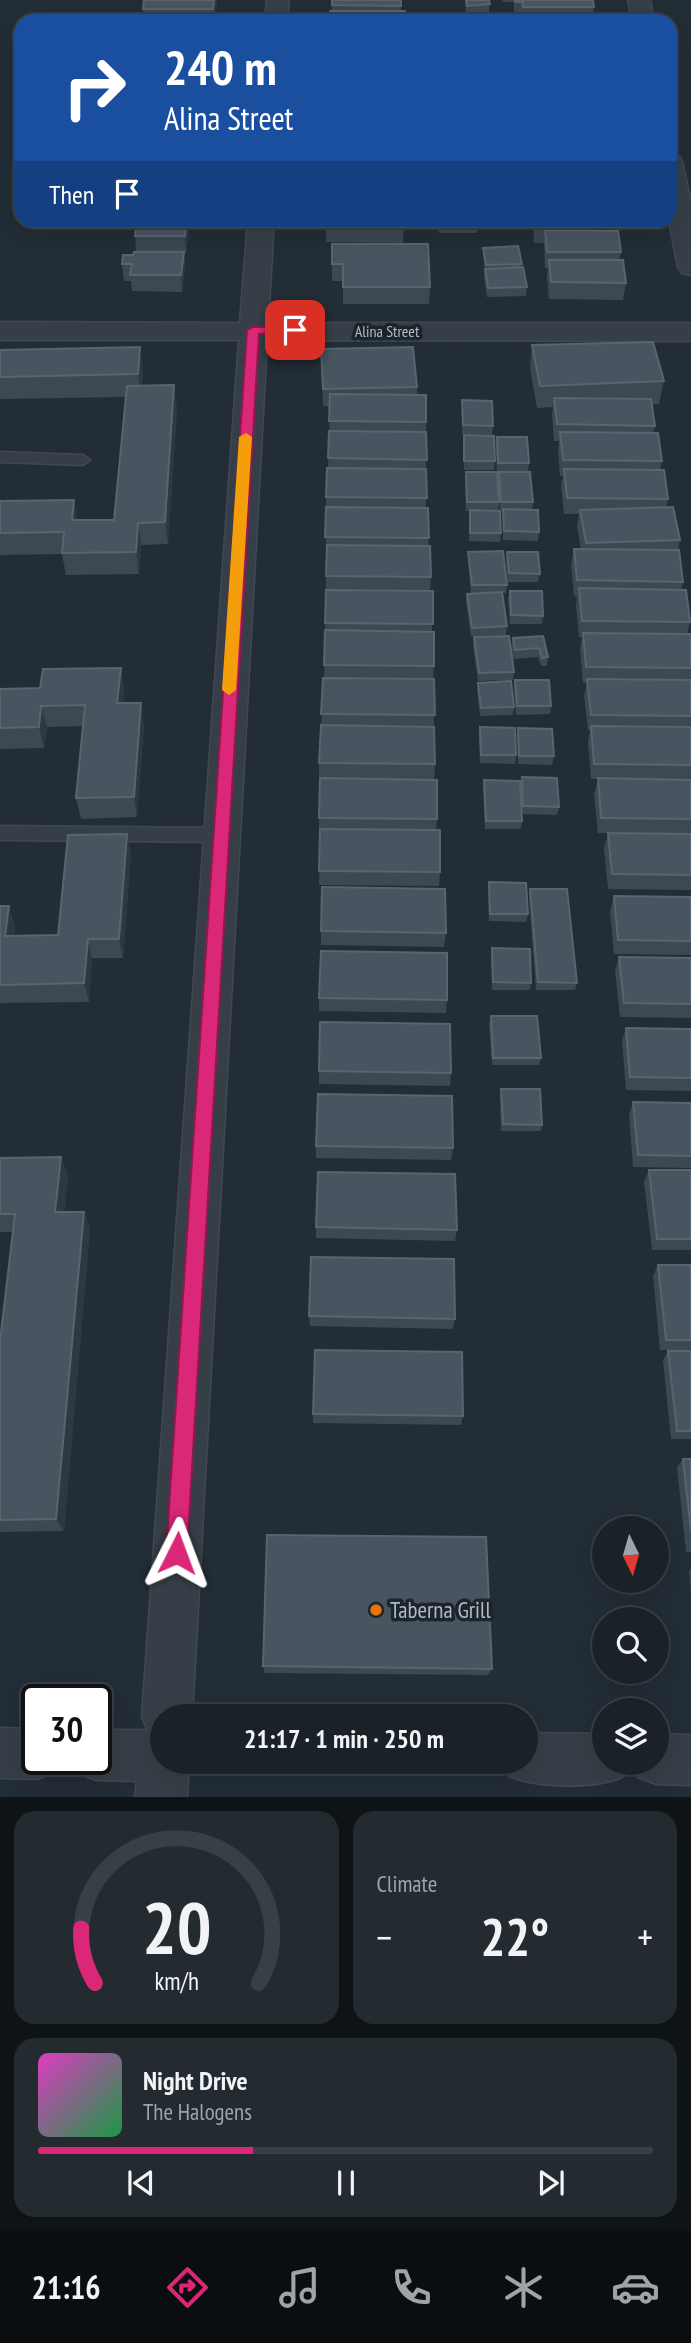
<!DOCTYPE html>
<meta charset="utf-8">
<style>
body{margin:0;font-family:"PT Sans Narrow",sans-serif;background:#232a30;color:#f1f3f6;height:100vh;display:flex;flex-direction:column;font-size:26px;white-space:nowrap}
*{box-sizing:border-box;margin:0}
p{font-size:23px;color:#9fa4a8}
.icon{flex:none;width:38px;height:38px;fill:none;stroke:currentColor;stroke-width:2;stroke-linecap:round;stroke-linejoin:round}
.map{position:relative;height:1797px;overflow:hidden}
.details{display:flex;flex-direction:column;gap:14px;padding:14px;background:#0e1316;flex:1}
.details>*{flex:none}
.banner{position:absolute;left:14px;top:14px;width:663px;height:214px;border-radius:21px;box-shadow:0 7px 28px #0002,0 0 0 2px #383f45;background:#1a4fa0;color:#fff;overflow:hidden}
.needle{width:46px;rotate:175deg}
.tools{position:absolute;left:592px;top:1516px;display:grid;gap:14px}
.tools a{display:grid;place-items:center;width:77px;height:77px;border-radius:50%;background:#1a2228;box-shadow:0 7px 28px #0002,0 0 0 2px #383f45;font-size:35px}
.speed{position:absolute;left:21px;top:1684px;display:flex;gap:14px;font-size:35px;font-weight:700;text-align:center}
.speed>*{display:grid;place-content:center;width:91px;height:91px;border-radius:50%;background:#1a2228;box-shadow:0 7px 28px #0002,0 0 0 2px #383f45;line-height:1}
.speed .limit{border:4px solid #111;border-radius:10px;background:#fff;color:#111}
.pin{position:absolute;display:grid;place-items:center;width:60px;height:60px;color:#fff;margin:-30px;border-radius:14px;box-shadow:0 4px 10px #0006}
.me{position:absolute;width:77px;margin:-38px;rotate:3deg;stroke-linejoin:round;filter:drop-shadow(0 0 5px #0008)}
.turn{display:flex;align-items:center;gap:24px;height:147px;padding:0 35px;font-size:32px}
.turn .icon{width:91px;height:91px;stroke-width:2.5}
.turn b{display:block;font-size:49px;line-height:60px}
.then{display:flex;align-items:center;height:66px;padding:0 35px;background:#0003;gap:14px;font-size:26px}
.big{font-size:52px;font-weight:700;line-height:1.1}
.details .tile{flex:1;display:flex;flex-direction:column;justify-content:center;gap:10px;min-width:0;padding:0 24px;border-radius:21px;background:#232a30}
.details .dial{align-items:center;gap:0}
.dial svg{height:182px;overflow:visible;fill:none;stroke:#383f45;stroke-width:7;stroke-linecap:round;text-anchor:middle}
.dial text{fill:#f1f3f6;stroke:none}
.song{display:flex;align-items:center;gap:21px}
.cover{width:84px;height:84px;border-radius:10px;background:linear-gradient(135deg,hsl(310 70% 55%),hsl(140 70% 35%))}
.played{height:7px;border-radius:4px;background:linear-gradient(90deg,#db2777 35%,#383f45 35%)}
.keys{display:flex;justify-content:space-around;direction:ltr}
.heat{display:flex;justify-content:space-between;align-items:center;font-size:38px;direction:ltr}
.details .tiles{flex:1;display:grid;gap:14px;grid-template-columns:1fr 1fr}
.tile:last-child{grid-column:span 2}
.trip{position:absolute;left:150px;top:1704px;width:388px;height:70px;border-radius:35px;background:#1a2228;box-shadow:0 7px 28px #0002,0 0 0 2px #383f45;font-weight:700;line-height:70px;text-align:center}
.menu{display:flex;height:112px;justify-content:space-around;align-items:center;background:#0a0e10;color:#9fa4a8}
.menu .icon{width:49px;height:49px}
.menu .selected{color:#db2777}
.menu b{font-size:32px;color:#f1f3f6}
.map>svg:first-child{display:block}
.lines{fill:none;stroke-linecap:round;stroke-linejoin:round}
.lane-casing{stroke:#404850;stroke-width:3}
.street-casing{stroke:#404850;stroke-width:3}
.lane{fill:#363f47;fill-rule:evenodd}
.street{fill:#363f47;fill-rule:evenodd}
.wall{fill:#3c4852}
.shaded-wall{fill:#2d3842}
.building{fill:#48545f;stroke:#59646e;stroke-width:2}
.route{fill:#db2777;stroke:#8e194d;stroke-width:2}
.slow{fill:#f59e0b}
.food-dot{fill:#e8710a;stroke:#1c242c;stroke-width:2.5}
.labels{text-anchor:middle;stroke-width:7;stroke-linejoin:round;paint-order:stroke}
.far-street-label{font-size:16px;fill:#b1bac3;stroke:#1c242c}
.near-poi-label{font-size:23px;fill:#b1bac3;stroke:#1c242c;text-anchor:start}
</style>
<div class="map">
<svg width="691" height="1797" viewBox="0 0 691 1797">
<rect width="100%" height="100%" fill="#232d36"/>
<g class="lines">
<g class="lane-casing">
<g id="lane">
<path d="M0,452L83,455L90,460L83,465L0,462Z"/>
<path d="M0,826L220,828L226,830L229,835L226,840L220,842L0,840Z"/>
</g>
</g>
<g class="street-casing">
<g id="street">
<path d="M267,0H289L287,21H265Z"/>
<path d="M628,0H650L654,21H632Z"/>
<path d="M670,154L679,156L682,161L691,203V275L682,273L678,267L669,220Z"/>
<path d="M248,220H274L268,323H691V341L267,340L192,1717H163V1762H189L187,1797H135L137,1781L96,1780L78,1773L72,1759H96V1730H148L142,1717L239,340H0V322L240,323Z"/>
<path d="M0,1728L37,1729V1759H60L55,1772L37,1779L0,1778Z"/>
<path d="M527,1733L604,1734V1762H628L622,1777C593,1789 538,1788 509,1776L503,1762H527Z"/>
<path d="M656,1734L691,1735V1785L656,1784L638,1777L632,1762H656Z"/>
</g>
</g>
<use href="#lane" class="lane"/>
<use href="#street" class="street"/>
</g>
<g class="wall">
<path d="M144,0H217L215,21H144L143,9Z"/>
<rect x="332" y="0" width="69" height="11"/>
<path d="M465,0H489V12L466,14Z"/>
<path d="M502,0H593L594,7L592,21H521V18H514V2H503Z"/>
<path d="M326,220H404L403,243L326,242Z"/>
<path d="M437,220H477V233H439Z"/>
<path d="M533,220H617L621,252L619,260L626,283L623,300L549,299L547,276L548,268H545L544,243H534Z"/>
<path d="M189,231L186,253H184L185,269L182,292L132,291L131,281H124L122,264L136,252L135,236Z"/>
<path d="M332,244L430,287L429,304H343V281H332Z"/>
<path d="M483,248L522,264L521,267L527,287L526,296L487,297L484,278L485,269L483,257Z"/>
<path d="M532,345L664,381L659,404H651L655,426L653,433L662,461L660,470L668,499L666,507L680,540L678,550L683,582L681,590L690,622L687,634H691V890L608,889L604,848L608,833H598L594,794L598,779H591L588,742L590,730H588L584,695L587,683H583L580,649L582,637H579L576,604L577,597L574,596L571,565L574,549H581L577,526L579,514H564L561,485L563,476H560L558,449L559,441H554L552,414L553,407L537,408L530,368Z"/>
<path d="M321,349L417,387V395L426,422V508L431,577L430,591L434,666L433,679L435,764L434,780L319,778V763L324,678L326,592V497L328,468L330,406H323Z"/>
<path d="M0,350L143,370L141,386L177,408L168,544L141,545L139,574L66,575L62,554L0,555V501L77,520H114L126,397L0,399Z"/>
<path d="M462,400L493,426L492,435L462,434Z"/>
<path d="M464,435L495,461L494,470H464Z"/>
<path d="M497,437L529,463L528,472L533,502L532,510L539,532L538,541L503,540V511H500L501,533L500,542L469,541V511H466L465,480L466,472L499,502L498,511H500L498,481L499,472H524H497L496,446Z"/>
<path d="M468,552L507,585L506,593H503L507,626L506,635L471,636L466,602L467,594H471L468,561Z"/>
<path d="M507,552L540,574L538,582H508L506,561Z"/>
<path d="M510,591L543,616L542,624H510L508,599Z"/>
<path d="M543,636L548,657L547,666H541L538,657L514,659L511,647L513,638Z"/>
<path d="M474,637L514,672L513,680L478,681L473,646Z"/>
<path d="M121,668L124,689L123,703L144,724L137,817L81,819L76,798L83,726L47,727L44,748L0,749V689L40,688Z"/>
<path d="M515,680L551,706L550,714L516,715L514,688Z"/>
<path d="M478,683L514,707L513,715L480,716L477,691Z"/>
<path d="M480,727L516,755L515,764L480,763L479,736Z"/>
<path d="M518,728L554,756L552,765L518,764L517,737Z"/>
<path d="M522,777L559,807L557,815L522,814L520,785Z"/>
<path d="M484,780L522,821L521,829H485L483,788Z"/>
<path d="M319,818L437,819L436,830L440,872L439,886L319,885L320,833H319Z"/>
<path d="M131,854L123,958H92L89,1002L0,1003V906L15,925L14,936L58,935Z"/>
<path d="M489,882L528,914L526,922L489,921L488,890Z"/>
<path d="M530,889L577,983L575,990H536L529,897Z"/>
<path d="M614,896L691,897V955L614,954L610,911Z"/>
<path d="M321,931L446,933L444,947L321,945Z"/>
<path d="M492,948L531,983L530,990H492L491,956Z"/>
<path d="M619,957L691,958V1018L620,1017L615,971Z"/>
<path d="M319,998L447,1000L446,1013L319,1011Z"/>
<path d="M491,1016L541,1058L539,1065H492L489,1024Z"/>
<path d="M626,1028L691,1029V1091L626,1090L622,1041Z"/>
<path d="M319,1071L451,1073L450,1086L319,1084Z"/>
<path d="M501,1089L542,1125L541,1131H501L500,1096Z"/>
<path d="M633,1102L691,1103V1168L633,1167L629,1115Z"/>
<path d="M316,1146L453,1148L451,1160L316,1158Z"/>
<path d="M61,1157L68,1176L64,1212H84L90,1229L64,1531L0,1532V1341L13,1232H0V1158Z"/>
<path d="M649,1170H691V1250H652L644,1182Z"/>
<path d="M316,1227L457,1230L455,1241L316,1238Z"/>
<path d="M658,1265H691V1350H660L653,1276Z"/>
<path d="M309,1316L455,1319L453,1329L310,1326Z"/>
<path d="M668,1351H691V1439H671L663,1360Z"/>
<path d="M313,1414L463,1416L461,1425L313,1423Z"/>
<path d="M683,1459H691V1552H686L677,1467Z"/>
<path d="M691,1568V1593L689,1571Z"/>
<path d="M263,1666L492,1669L488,1675L265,1673Z"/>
</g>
<g class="shaded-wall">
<path d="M214,0H217V3L215,21L213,9Z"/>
<path d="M187,220H188L189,231L186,253L185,236Z"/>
<path d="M184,252L185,269L182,292L181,275Z"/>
<path d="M140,347L143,370L141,397L138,374Z"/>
<path d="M174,385L177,408L168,544L165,522Z"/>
<path d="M74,500L78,522L72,520Z"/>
<path d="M138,523L141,545L139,574L136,552Z"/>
<path d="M121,668L124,689L121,724L117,703Z"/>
<path d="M141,703L144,724L137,817L134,797Z"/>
<path d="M41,706L47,727L44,748L39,727Z"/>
<path d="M127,834L131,854L123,958L119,939Z"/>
<path d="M9,906L15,925L12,955L5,936Z"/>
<path d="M88,939L92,958L89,1002L84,983Z"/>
<path d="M61,1157L68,1176L63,1230L55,1212Z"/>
<path d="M84,1212L90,1229L64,1531L56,1519Z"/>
</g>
<g class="building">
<path d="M144,0H214L213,9H143Z"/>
<path d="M332,0H401V6L332,5Z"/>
<path d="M466,0H489L490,4L467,6Z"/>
<path d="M515,0H593L594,7H523V2H515Z"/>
<rect x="330" y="11" width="75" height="10"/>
<path d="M541,13H583L584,21H532V16H541Z"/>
<path d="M137,220H187L185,236H135Z"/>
<path d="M326,220H404V226L326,225Z"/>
<rect x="439" y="220" width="38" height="4"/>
<path d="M536,220H617L618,227L536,226Z"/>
<path d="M545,230L618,231L621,252H547Z"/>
<path d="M332,244H428L430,287H343V264H332Z"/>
<path d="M518,246L522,264L486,265L483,248Z"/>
<path d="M134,252H184L181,275H130L132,264H122L123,255H133Z"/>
<path d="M549,260H623L626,283L551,282Z"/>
<path d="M523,267L527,287L488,288L485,269Z"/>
<path d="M653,342L664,381L540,386L532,345Z"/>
<path d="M140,347L138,374L0,377V350Z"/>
<path d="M413,347L417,387L323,389L321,349Z"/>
<path d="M174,385L165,522L138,523L136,552L62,553L64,532L0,533V501L74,500L72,520H114L127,386Z"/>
<path d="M330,394L426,395V422L329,421Z"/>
<path d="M554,398L651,399L655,426L557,424Z"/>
<path d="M462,400L492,401L493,426L463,425Z"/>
<path d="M329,431L426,432L427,460L328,458Z"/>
<path d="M560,432L658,433L662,461L563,460Z"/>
<path d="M464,435L494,436L495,461H464Z"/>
<path d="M497,437H527L529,463H498Z"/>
<path d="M327,468L426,469L427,498L326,497Z"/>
<path d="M564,469L664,470L668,499L567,498Z"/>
<path d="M466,472H497L499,502H467Z"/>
<path d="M499,472H530L533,502H501Z"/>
<path d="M326,507L428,508L429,538L325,537Z"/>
<path d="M673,507L680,540L586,543L580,510Z"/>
<path d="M503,509L538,510L539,532L504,531Z"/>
<path d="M470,510L500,511L501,533H470Z"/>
<path d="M327,545L430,546L431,577L326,576Z"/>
<path d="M574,549L679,550L683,582L577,580Z"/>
<path d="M503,551L507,585H472L468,552Z"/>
<path d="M507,552H538L540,574L509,573Z"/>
<path d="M579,588L686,590L690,622L582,621Z"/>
<path d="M326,590L433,591V624L325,623Z"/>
<path d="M510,591H542L543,616L511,615Z"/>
<path d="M502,592L507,626L472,628L467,594Z"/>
<path d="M325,630L434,632V666L324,665Z"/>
<path d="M583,633L691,634V668L586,667Z"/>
<path d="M509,636L514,672L479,673L474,637Z"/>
<path d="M543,636L548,657L542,658L539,648L515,650L513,638Z"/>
<path d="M121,668L117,703H141L134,797L76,798L85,705L41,706L39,727L0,728V689L40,688L43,669Z"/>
<path d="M323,678L434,679L435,715L321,714Z"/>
<path d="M587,679L691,680V716L591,715Z"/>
<path d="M515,680H549L551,706H517Z"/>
<path d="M511,681L514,707L481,708L478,683Z"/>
<path d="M321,725L434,727L435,764L319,763Z"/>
<path d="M591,726L691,727V765L594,764Z"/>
<path d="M480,727L515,728L516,755H481Z"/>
<path d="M518,728L552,729L554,756H519Z"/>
<path d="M522,777L557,778L559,807L523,806Z"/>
<path d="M320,778L437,780V819L319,818Z"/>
<path d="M598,778L691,780V819L601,818Z"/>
<path d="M484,780L520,781L522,821H486Z"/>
<path d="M320,829L440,830V872L319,871Z"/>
<path d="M608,833L691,834V875L612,874Z"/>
<path d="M127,834L119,939H88L84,983L0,985V906H9L5,936L58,935L68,835Z"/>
<path d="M489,882L526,883L528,914H490Z"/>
<path d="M322,887L445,889L446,933L321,931Z"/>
<path d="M530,889H567L577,983L538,982Z"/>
<path d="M614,896L691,897V941L618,940Z"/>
<path d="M492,948L530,949L531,983L493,982Z"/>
<path d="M321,951L447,953V1000L319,998Z"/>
<path d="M619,957L691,958V1004L624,1003Z"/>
<path d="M491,1016H537L541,1058H493Z"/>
<path d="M320,1022L450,1024L451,1073L319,1071Z"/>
<path d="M626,1028L691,1029V1078L630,1077Z"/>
<path d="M501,1089H540L542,1125L503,1124Z"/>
<path d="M318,1094L452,1096L453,1148L316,1146Z"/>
<path d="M633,1102L691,1103V1156L638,1155Z"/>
<path d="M61,1157L55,1212H84L56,1519L0,1520V1341L15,1214H0V1158Z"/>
<path d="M649,1170H691V1239H657Z"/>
<path d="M318,1172L455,1174L457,1230L316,1227Z"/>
<path d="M311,1257L454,1259L455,1319L309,1316Z"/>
<path d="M658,1265H691V1340H666Z"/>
<path d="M315,1350L462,1352L463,1416L313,1414Z"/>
<path d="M668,1351H691V1431H677Z"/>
<path d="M683,1459H691V1531Z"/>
<path d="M267,1535L486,1537L492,1669L263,1666Z"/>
</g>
<path class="route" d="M295,327L301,330L299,333L259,334L187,1553L184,1560L177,1563L169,1560L166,1553L247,330L253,327Z"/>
<path class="slow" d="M246,433L252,437L236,690L229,695L222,690L239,437Z"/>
<circle class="food-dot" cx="376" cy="1610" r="7"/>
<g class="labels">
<g class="far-street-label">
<text x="387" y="337">Alina Street</text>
</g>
<g class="near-poi-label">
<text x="390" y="1618">Taberna Grill</text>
</g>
</g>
</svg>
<div class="tools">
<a><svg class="needle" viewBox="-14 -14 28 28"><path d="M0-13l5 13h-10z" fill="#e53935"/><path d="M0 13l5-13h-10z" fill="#9fa4a8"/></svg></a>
<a><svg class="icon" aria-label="search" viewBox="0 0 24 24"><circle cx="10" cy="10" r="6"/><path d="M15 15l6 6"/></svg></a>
<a><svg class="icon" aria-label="layers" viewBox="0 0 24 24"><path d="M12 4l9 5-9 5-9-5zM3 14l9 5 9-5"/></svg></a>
</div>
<div class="speed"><div class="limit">30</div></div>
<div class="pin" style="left:295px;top:330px;background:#d93025"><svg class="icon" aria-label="arrive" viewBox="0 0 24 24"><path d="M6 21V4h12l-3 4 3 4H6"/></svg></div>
<svg class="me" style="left:177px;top:1553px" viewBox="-20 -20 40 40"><path d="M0-17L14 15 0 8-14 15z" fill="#db2777" stroke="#fff" stroke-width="4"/></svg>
<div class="trip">21:17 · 1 min · 250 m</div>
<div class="banner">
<div class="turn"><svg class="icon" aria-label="right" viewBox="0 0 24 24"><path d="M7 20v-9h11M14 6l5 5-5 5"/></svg><div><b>240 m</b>Alina Street</div></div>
<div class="then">Then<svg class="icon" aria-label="arrive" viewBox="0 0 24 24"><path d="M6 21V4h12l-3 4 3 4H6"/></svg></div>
</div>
</div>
<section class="details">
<div class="tiles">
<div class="tile dial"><svg viewBox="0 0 100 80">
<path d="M14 69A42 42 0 1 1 86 69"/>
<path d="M14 69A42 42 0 0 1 8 45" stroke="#db2777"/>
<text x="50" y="56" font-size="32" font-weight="700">20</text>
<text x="50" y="72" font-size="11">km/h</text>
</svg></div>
<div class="tile"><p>Climate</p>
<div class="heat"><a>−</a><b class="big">22°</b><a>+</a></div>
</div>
<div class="tile">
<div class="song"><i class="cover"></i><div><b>Night Drive</b><p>The Halogens</p></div></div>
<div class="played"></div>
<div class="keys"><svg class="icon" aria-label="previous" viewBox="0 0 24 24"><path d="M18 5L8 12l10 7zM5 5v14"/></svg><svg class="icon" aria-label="pause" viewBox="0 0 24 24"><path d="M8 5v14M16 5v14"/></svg><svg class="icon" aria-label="next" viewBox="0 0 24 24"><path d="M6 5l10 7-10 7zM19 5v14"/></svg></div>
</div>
</div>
</section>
<nav class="menu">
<b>21:16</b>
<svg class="icon selected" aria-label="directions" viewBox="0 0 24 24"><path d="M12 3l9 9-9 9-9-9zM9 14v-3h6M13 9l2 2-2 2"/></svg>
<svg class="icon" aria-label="music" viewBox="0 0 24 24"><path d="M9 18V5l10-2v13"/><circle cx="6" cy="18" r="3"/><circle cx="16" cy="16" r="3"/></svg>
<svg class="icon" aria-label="phone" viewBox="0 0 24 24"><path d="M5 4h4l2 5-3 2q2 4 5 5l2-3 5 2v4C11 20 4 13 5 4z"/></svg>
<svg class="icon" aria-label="climate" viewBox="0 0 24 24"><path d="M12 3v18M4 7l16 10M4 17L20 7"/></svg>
<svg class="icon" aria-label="car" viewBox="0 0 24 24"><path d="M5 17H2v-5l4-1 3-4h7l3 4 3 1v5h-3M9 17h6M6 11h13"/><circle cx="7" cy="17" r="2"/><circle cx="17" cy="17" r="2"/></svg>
</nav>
